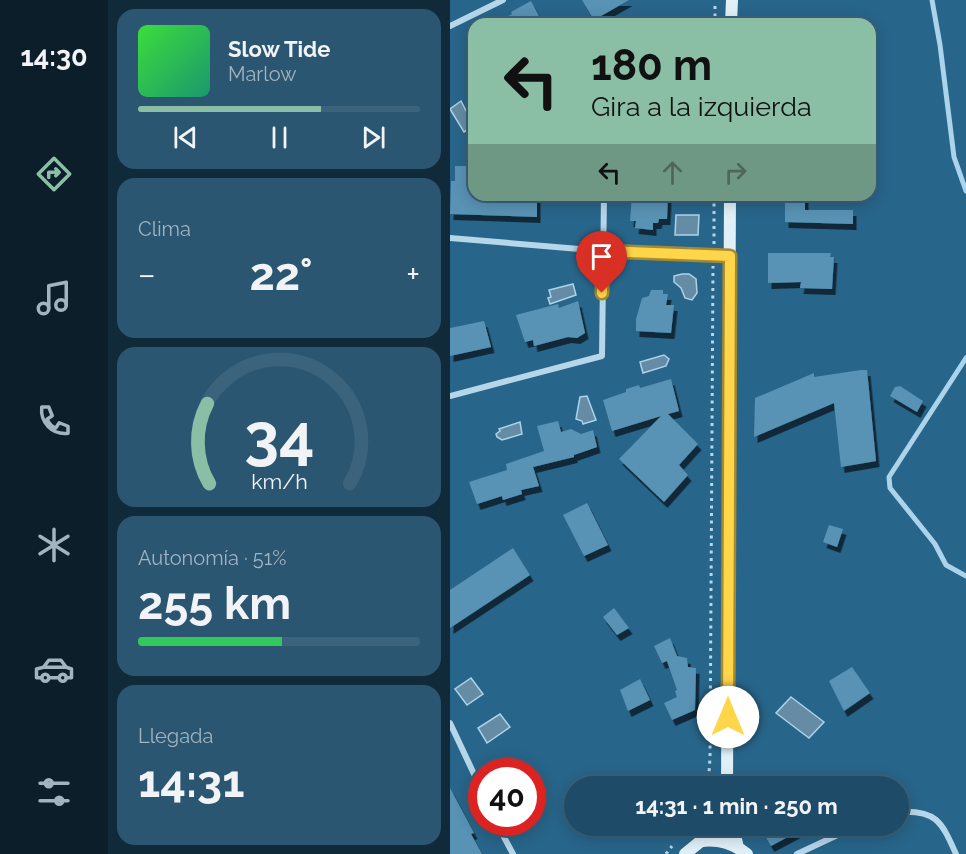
<!DOCTYPE html>
<html lang="es">
<meta charset="utf-8">
<style>
body{margin:0;font-family:Raleway,sans-serif;background:#2b5671;color:#f1f3f6;height:100vh;display:flex;flex-direction:column;font-size:22px;white-space:nowrap}
*{box-sizing:border-box;margin:0}
p{font-size:20px;color:#a1b4c0}
.icon{flex:none;width:33px;height:33px;fill:none;stroke:currentColor;stroke-width:2;stroke-linecap:round;stroke-linejoin:round}
.map{position:relative;flex:1;overflow:hidden}
.drawer{display:flex;flex-direction:column;gap:9px;padding:9px;background:#102a39;width:342px}
.drawer>*{flex:none}
.guide{position:absolute;left:18px;top:18px;width:408px;height:183px;border-radius:18px;box-shadow:0 3px 15px #0003,0 0 0 2px #3c637c;background:#8abfa5;color:#111;overflow:hidden}
.speed{position:absolute;left:18px;top:758px;display:flex;gap:12px;font-size:30px;font-weight:700;text-align:center}
.speed>*{display:grid;place-content:center;width:78px;height:78px;border-radius:50%;background:#1e4c68;box-shadow:0 3px 15px #0003,0 0 0 2px #3c637c;line-height:1}
.speed .limit{border:9px solid #d22;background:#fff;color:#111}
.pin{position:absolute;display:grid;place-items:center;width:51px;height:51px;color:#fff;margin:-62px -26px;border-radius:50% 50% 50% 0;rotate:-45deg;box-shadow:0 0 6px #0007}
.pin .icon{rotate:45deg}
.me{position:absolute;width:66px;margin:-33px;rotate:0deg;stroke-linejoin:round;filter:drop-shadow(0 0 4px #0008)}
.turn{display:flex;align-items:center;gap:21px;height:126px;padding:0 24px;font-size:27px}
.turn .icon{width:78px;height:78px;stroke-width:2.5}
.turn b{display:block;font-size:42px;line-height:51px}
.lanes{display:flex;align-items:center;height:57px;padding:0 24px;background:#0003;justify-content:center;gap:30px;direction:ltr}
.lanes .off{opacity:.35}
.big{font-size:45px;font-weight:700;line-height:1.1}
.drawer .widget{flex:1;display:flex;flex-direction:column;justify-content:center;gap:9px;min-width:0;padding:0 21px;border-radius:18px;background:#2b5671}
.drawer .dial{align-items:center;gap:0}
.dial svg{height:156px;overflow:visible;fill:none;stroke:#3c637c;stroke-width:7;stroke-linecap:round;text-anchor:middle}
.dial text{fill:#f1f3f6;stroke:none}
.song{display:flex;align-items:center;gap:18px}
.cover{width:72px;height:72px;border-radius:9px;background:linear-gradient(135deg,hsl(120 70% 55%),hsl(160 70% 35%))}
.played{height:6px;border-radius:3px;background:linear-gradient(90deg,#8abfa5 65%,#3c637c 65%)}
.keys{display:flex;justify-content:space-around;direction:ltr}
.heat{display:flex;justify-content:space-between;align-items:center;font-size:33px;direction:ltr}
.charge{height:9px;border-radius:4px;background:linear-gradient(90deg,#34c759 51%,#3c637c 0)}
.trip{position:absolute;left:114px;top:776px;width:345px;height:60px;border-radius:30px;background:#1e4c68;box-shadow:0 3px 15px #0003,0 0 0 2px #3c637c;font-weight:700;line-height:60px;text-align:center}
main{display:flex;flex:1;min-height:0}
.dock{display:flex;flex-direction:column;width:108px;justify-content:space-around;align-items:center;background:#0c1e2a;color:#a1b4c0}
.dock .icon{width:42px;height:42px}
.dock .on{color:#8abfa5}
.dock b{font-size:27px;color:#f1f3f6}
.map>svg:first-child{display:block}
.water{fill:#658ca4;stroke:#abd3e9;stroke-width:1.5}
.lines{fill:none;stroke-linecap:round;stroke-linejoin:round}
.stream{stroke:#abd3e9;stroke-width:5}
.building{fill:#5992b4;filter:url(#shadow)}
.path{stroke:#b6d6e9;stroke-width:3;stroke-dasharray:3 4.5;stroke-linecap:butt}
.street{stroke:#b6d6e9;stroke-width:6}
.secondary{stroke:#e0eff8;stroke-width:12}
.route-casing{stroke:#a68a30;stroke-width:15}
.route{stroke:#ffd54a;stroke-width:10}
</style>
<main>
<nav class="dock">
<b>14:30</b>
<svg class="icon on" aria-label="directions" viewBox="0 0 24 24"><path d="M12 3l9 9-9 9-9-9zM9 14v-3h6M13 9l2 2-2 2"/></svg>
<svg class="icon" aria-label="music" viewBox="0 0 24 24"><path d="M9 18V5l10-2v13"/><circle cx="6" cy="18" r="3"/><circle cx="16" cy="16" r="3"/></svg>
<svg class="icon" aria-label="phone" viewBox="0 0 24 24"><path d="M5 4h4l2 5-3 2q2 4 5 5l2-3 5 2v4C11 20 4 13 5 4z"/></svg>
<svg class="icon" aria-label="climate" viewBox="0 0 24 24"><path d="M12 3v18M4 7l16 10M4 17L20 7"/></svg>
<svg class="icon" aria-label="car" viewBox="0 0 24 24"><path d="M5 17H2v-5l4-1 3-4h7l3 4 3 1v5h-3M9 17h6M6 11h13"/><circle cx="7" cy="17" r="2"/><circle cx="17" cy="17" r="2"/></svg>
<svg class="icon" aria-label="filters" viewBox="0 0 24 24"><path d="M4 7h16M4 17h16"/><circle cx="9" cy="7" r="2"/><circle cx="15" cy="17" r="2"/></svg>
</nav>
<section class="drawer">
<div class="widget">
<div class="song"><i class="cover"></i><div><b>Slow Tide</b><p>Marlow</p></div></div>
<div class="played"></div>
<div class="keys"><svg class="icon" aria-label="previous" viewBox="0 0 24 24"><path d="M18 5L8 12l10 7zM5 5v14"/></svg><svg class="icon" aria-label="pause" viewBox="0 0 24 24"><path d="M8 5v14M16 5v14"/></svg><svg class="icon" aria-label="next" viewBox="0 0 24 24"><path d="M6 5l10 7-10 7zM19 5v14"/></svg></div>
</div>
<div class="widget"><p>Clima</p>
<div class="heat"><a>−</a><b class="big">22°</b><a>+</a></div>
</div>
<div class="widget dial"><svg viewBox="0 0 100 80">
<path d="M14 69A42 42 0 1 1 86 69"/>
<path d="M14 69A42 42 0 0 1 13 28" stroke="#8abfa5"/>
<text x="50" y="56" font-size="32" font-weight="700">34</text>
<text x="50" y="72" font-size="11">km/h</text>
</svg></div>
<div class="widget"><p>Autonomía · 51%</p><b class="big">255 km</b><div class="charge"></div></div>
<div class="widget"><p>Llegada</p><b class="big">14:31</b></div>
</section>
<div class="map">
<svg width="516" height="854" viewBox="0 0 516 854">
<defs>
<filter id="shadow"><feDropShadow dx="3.5" dy="6" stdDeviation="0" flood-color="#0009"/></filter>
</defs>
<rect width="100%" height="100%" fill="#28658a"/>
<g class="water">
<path d="M11,101L24,126L14,132L0,109Z"/>
<path d="M226,215H249L248,235H225Z"/>
<path d="M232,274H239L246,279L247,293L242,300L235,298L231,288L224,282V276Z"/>
<path d="M123,284L126,295L100,304L98,298L101,297L99,290Z"/>
<path d="M214,355L219,359L216,366L193,373L190,362Z"/>
<path d="M137,396L146,420L133,424L132,421L126,419L130,397Z"/>
<path d="M70,422L72,434L52,440L47,437L46,434L50,431L49,429Z"/>
<path d="M21,678L33,694L17,705L5,689Z"/>
<path d="M341,697L374,722L359,738L326,713Z"/>
<path d="M50,714L60,727L37,743L28,728Z"/>
</g>
<g class="lines">
<g class="stream">
<path d="M482,0L490,45L504,157L516,191"/>
<path d="M516,358L439,477L440,488L485,544L496,565L516,576"/>
</g>
</g>
<g class="building">
<path d="M132,0H179L144,20Z"/>
<path d="M81,1L93,24H44L62,14L61,12Z"/>
<path d="M5,166H24V195H87V217L0,214L1,181H5Z"/>
<path d="M182,195H218L217,219H209L208,223H203V230L185,228L186,221H180Z"/>
<path d="M335,195H355V210H403V224L335,222Z"/>
<path d="M318,253H381L380,257H384L382,289L350,288L351,282L318,283Z"/>
<path d="M201,290H213V294H218L216,305H224L221,333L186,331V319L192,298L199,296Z"/>
<path d="M128,301L135,333L127,338L118,337L84,346L83,340L75,342L66,315L108,304L109,308Z"/>
<path d="M34,321L41,347L0,356V328Z"/>
<path d="M411,370H417L426,461L391,467L384,403L304,437L305,398L364,373V377Z"/>
<path d="M221,379L229,411L218,414L248,444L229,465L238,475L214,502L169,459L211,416L162,431L153,400L176,392V389L189,385L190,388Z"/>
<path d="M450,386L473,401L467,412L440,396L445,387Z"/>
<path d="M108,421L111,432L121,429L131,434L143,430L147,447L124,455V457L83,467L89,486L71,490L72,494L53,500L52,496L27,504L19,482L57,470L56,464L94,451L87,426Z"/>
<path d="M137,503L158,545L134,556L113,515Z"/>
<path d="M379,525L393,529L387,547L373,542Z"/>
<path d="M63,548L80,575L0,628V590Z"/>
<path d="M164,608L179,628L167,635L153,617Z"/>
<path d="M220,638L227,656L237,658L238,667L246,668L245,710L222,720L214,703L227,697L225,691L227,690L217,661L212,663L204,646Z"/>
<path d="M402,667L420,693L394,711L379,681Z"/>
<path d="M190,679L200,700L178,711L170,690Z"/>
<path d="M0,788L24,833L21,834L32,854H0Z"/>
<path d="M308,825H360L321,846Z"/>
</g>
<g class="lines">
<g class="path">
<path d="M265,24V2"/>
<path d="M264,244V195"/>
<path d="M258,786L260,758L263,266"/>
<path d="M216,854L222,846"/>
</g>
<g class="street">
<path d="M0,26L53,0"/>
<path d="M0,238L153,251L280,256"/>
<path d="M0,396L152,356L154,195"/>
<path d="M0,723L32,791"/>
<path d="M448,812C487,809 492,823 506,854"/>
<path d="M46,822L63,854"/>
<path d="M347,854L409,825"/>
</g>
<g class="secondary">
<path d="M281,24L282,0"/>
<path d="M277,786L280,195"/>
<path d="M283,825L288,848"/>
<path d="M251,841C270,839 282,843 297,854"/>
<path d="M235,854L251,841L264,825"/>
</g>
</g>
<g class="lines">
<g class="route-casing">
<path id="route" d="M152,293L153,251L280,256L278,717"/>
</g>
<use href="#route" class="route"/>
</g>
</svg>
<div class="speed"><div class="limit">40</div></div>
<div class="pin" style="left:152px;top:293px;background:#d93025"><svg class="icon" aria-label="arrive" viewBox="0 0 24 24"><path d="M6 21V4h12l-3 4 3 4H6"/></svg></div>
<svg class="me" style="left:278px;top:717px" viewBox="-20 -20 40 40"><circle r="19" fill="#fff"/><path d="M0-13L10 11 0 6-10 11z" fill="#ffd54a"/></svg>
<div class="trip">14:31 · 1 min · 250 m</div>
<div class="guide">
<div class="turn"><svg class="icon" aria-label="left" viewBox="0 0 24 24"><path d="M17 20v-9H6M10 6l-5 5 5 5"/></svg><div><b>180 m</b>Gira a la izquierda</div></div>
<div class="lanes"><svg class="icon" aria-label="left" viewBox="0 0 24 24"><path d="M17 20v-9H6M10 6l-5 5 5 5"/></svg><svg class="icon off" aria-label="ahead" viewBox="0 0 24 24"><path d="M12 20V5M6 11l6-6 6 6"/></svg><svg class="icon off" aria-label="right" viewBox="0 0 24 24"><path d="M7 20v-9h11M14 6l5 5-5 5"/></svg></div>
</div>
</div>
</main>
